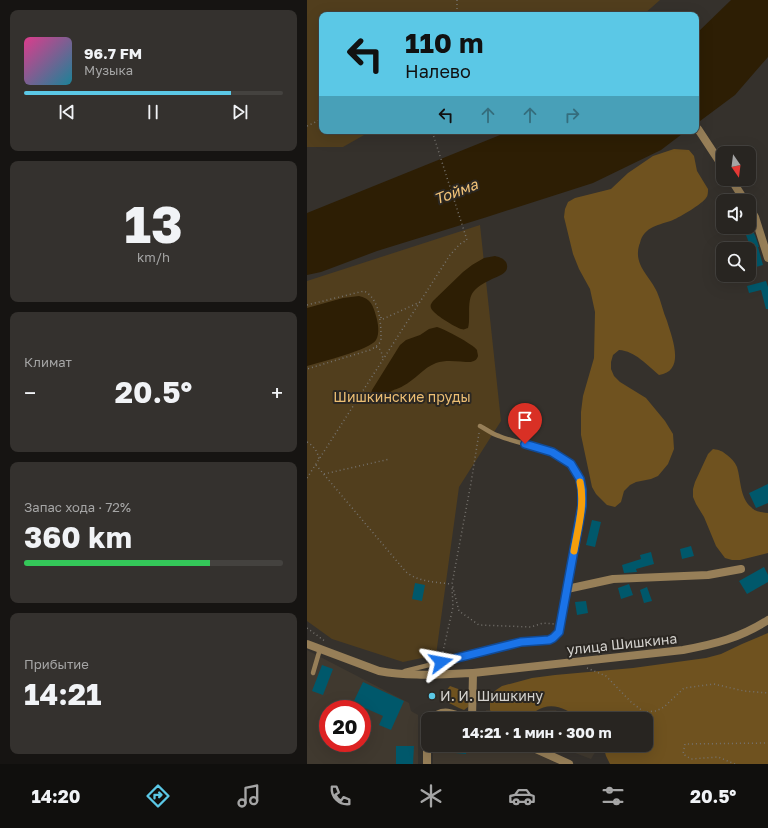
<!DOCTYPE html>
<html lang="ru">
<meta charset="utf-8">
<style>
body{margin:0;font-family:"Golos Text",sans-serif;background:#34312e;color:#f1f3f6;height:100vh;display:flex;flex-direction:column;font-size:15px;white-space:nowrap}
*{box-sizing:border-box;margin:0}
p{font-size:13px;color:#a5a5a5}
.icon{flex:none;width:22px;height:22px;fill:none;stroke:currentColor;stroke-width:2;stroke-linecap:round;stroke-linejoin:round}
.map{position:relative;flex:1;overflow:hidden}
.panel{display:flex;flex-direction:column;gap:10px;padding:10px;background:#161412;width:307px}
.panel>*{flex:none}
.top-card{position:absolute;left:12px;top:12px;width:380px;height:122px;border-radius:8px;box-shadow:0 4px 16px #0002,0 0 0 1px #44423f;background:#5bc8e6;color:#111;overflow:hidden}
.needle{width:26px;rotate:166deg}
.buttons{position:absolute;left:409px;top:146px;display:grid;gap:8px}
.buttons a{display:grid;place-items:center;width:40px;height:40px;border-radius:8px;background:#282521;box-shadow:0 4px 16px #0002,0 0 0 1px #44423f;font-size:20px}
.speed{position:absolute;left:12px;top:700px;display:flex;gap:8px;font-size:20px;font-weight:700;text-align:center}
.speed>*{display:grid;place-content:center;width:52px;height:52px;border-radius:50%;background:#282521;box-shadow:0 4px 16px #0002,0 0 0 1px #44423f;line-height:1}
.speed .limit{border:6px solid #d22;background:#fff;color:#111}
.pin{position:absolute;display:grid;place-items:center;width:34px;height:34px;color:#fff;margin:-41px -17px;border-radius:50% 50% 50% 0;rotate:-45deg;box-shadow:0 0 4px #0007}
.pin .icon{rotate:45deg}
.me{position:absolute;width:44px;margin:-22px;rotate:77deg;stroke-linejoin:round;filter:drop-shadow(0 0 3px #0008)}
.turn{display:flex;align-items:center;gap:14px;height:84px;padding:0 20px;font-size:18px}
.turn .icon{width:52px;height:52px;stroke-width:2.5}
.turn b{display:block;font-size:28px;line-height:34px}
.lanes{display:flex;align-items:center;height:38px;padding:0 20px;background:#0003;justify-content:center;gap:20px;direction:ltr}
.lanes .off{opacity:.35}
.big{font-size:30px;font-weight:700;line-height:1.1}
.panel .widget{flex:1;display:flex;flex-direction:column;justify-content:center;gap:6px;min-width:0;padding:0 14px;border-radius:8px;background:#34312e}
.panel .dial{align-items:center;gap:0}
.dial b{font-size:52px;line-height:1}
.song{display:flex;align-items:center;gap:12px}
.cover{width:48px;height:48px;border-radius:6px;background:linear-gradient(135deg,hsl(330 70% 55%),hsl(190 70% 35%))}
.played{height:4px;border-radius:2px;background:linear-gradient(90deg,#5bc8e6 80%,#44423f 80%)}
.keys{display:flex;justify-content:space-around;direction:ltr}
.heat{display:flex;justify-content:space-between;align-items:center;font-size:22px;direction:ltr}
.charge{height:6px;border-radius:3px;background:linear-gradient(90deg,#34c759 72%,#44423f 0)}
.trip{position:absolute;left:114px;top:712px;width:232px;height:40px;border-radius:8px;background:#282521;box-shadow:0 4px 16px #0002,0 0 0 1px #44423f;font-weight:700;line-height:40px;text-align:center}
.menu{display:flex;height:64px;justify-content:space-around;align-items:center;background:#100f0d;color:#a5a5a5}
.menu .icon{width:28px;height:28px}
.menu .selected{color:#5bc8e6}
.menu b{font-size:18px;color:#f1f3f6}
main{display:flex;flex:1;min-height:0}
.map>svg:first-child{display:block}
.built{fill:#40392f;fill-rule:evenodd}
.green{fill:#513e1d}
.forest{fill:#6f521f}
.water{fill:#2d1e04}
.building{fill:#00586b}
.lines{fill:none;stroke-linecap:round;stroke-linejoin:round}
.path{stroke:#76736e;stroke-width:1.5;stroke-dasharray:1 3;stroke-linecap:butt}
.lane{stroke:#977f58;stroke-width:4.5}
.street{stroke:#977f58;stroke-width:8}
.route-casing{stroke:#114b97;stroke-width:10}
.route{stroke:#1a73e8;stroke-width:7}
.slow{stroke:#f59e0b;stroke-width:7}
.poi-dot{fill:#5bc8e6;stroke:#2b2722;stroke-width:1.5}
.labels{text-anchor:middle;stroke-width:4;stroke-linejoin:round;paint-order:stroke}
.park-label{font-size:14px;fill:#ecbe73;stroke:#2b2722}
.street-label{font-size:14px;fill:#d4d2ce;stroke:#2b2722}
.poi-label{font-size:14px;fill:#d4d2ce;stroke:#2b2722;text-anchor:start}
.water-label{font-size:15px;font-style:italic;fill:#f2c378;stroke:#2b2722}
</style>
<main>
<section class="panel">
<div class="widget">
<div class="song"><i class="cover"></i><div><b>96.7 FM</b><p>Музыка</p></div></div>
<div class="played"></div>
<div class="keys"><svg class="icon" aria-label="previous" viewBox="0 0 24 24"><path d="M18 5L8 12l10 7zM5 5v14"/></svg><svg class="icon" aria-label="pause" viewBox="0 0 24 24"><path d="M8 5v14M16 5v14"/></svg><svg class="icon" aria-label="next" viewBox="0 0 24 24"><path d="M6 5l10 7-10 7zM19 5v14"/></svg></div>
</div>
<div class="widget dial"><b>13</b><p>km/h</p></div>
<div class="widget"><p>Климат</p>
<div class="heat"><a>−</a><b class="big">20.5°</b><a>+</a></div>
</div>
<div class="widget"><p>Запас хода · 72%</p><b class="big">360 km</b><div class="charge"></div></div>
<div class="widget"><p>Прибытие</p><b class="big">14:21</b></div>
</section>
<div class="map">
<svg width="461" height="764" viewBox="0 0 461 764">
<rect width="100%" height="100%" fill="#35312c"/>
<g class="built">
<path d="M0,650L102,703L104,711L111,715V764H0ZM21,709H55V743H21Z"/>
<path d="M194,709L228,711L249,710L252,715L265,717L266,719H177L179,710Z"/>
<path d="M126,745H210L252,764H126Z"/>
<path d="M247,745H292L287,754L284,759Z"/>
</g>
<g class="green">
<path d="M0,0H353L336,15H15V131H64L36,147H0Z"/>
<path d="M173,225L194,421L152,487L129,655L96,662L25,639L0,621V281Z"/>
</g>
<g class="forest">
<path d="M367,149L382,150L387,156L390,171L401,189C401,192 401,196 399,198C395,204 373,217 366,220C353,225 337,226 333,243C332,245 331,249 331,252C330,268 344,278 350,292C354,301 356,312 360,321C365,338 379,371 352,375C340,365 328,351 312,350L306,355L304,362V369L307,376L313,382L339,398L358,421L366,434L367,449L361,464L351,476L344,479L329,482L323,485L317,491L314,502L308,507L300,505L289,494L285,487L274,435V412L276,396L287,358L288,312L283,289L272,269L266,254L257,217L258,209L261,202L268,198L304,189L321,173L346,156Z"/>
<path d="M406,449C413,450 415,451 420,455C424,458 428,462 430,467C434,480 433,498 444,507C448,512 455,512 461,513V553L433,560H425L418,558L409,546L397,517L389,504L386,497V489L388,482L401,454Z"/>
<path d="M461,633V764H303L299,756L296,745H339V719H271C261,708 243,701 229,711C226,713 223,717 220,719H190L187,717L183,710V703L184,695L189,690L195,686L225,678L248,675L326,668L399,658L414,654L435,644Z"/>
<path d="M143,686L154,690L162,700L161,707L157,710L152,708L140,702L139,691Z"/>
</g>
<g class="water">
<path d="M424,0H461V57L428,95L389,124V34Z"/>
<path d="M203,131H379L354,150L286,183L180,217L70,251L14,272L0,275V213Z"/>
<path d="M188,256C192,257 196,258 199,262C204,273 192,276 185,279C179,282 171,286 167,291C159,300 164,318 161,328C157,329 158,330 154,329C148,327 126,314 124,308C123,305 124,304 126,301L156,272L165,265L177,258Z"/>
<path d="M52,296C64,299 66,305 69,316C71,322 73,334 69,340C63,350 13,362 0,366V308L36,298Z"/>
<path d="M130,327C137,329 166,344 170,350C170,351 171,355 171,356C170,360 167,361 164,362C153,362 140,359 129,363C116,368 108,380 96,386C92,389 86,389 82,393C76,397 73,405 64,401L63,397L65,390L93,345L99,340L113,335L122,329Z"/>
</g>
<g class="building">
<path d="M436,227H443L448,235L452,247H451L456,265L442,269V260L448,259Z"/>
<path d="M459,281L461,287V309H459L454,290L442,293L440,286Z"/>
<path d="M461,484V503L449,508L442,493Z"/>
<path d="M285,520L294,522L288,547L279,545Z"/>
<path d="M384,546L387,556L375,559L373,549Z"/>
<path d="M344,552L347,564L329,569L330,572L317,573L315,565L334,559L333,555Z"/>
<path d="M457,567L461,575V582L440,594L432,581Z"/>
<path d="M108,583L118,585L115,601L105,599Z"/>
<path d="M322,584L326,595L314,599L311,588Z"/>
<path d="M340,587L345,601L337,603L333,590Z"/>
<path d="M279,601L281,613L270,615L268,602Z"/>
<path d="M15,665L26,669L16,695L5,691Z"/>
<path d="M56,682L97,701L84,730L72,725L76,716L58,708L57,709H43Z"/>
<path d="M139,745H160L159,754L138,752Z"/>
<path d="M89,746H107L106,764H89Z"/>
</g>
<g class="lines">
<g class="path">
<path d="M150,0V15"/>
<path d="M0,126L15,119"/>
<path d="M0,305L57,291C73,299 74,323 74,339C73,345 68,347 63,350L0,369"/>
<path d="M74,317V319H76L113,302"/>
<path d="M69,347C74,348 75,354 76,359"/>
<path d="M172,433L164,483L145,584L152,611L172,625L224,627L236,623L247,624"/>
<path d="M0,442C7,446 11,452 12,460"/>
<path d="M9,465L99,572C112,582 128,582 144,584"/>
<path d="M17,474L83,459"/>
<path d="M0,478L143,255L153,244L160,240L125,131"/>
<path d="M0,628L19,642"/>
<path d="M135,656L146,607L145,587"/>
<path d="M280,668L299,676L324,702L337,712L349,711L357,707L377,688L407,684L437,691L461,693"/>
<path d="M428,764L411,757L384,759L376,754L378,744L461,743"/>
</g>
<g class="lane">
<path d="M6,673L13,649"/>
<path d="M94,673L98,671L214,642L242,640L246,638L252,632L275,506C275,498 276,488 273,479C261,448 219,447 192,436C185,434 179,429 173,426"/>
<path d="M124,719C134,704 150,713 163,719"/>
</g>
<g class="street">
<path d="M391,129L416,167"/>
<path d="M424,179L438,201"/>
<path d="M442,207L448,217L461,258"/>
<path d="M260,589L306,579L401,575L434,569"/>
<path d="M0,644L72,671C103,677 134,674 166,673L165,719"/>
<path d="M166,673L376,650C408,644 433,638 461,620"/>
<path d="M120,725V764"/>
<path d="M220,745L262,764"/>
</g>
</g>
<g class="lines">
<g class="route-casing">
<path id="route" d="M134,662L214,642L242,640L246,638L252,632L275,506V490L273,479L264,464L245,452L218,444"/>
</g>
<use href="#route" class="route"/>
<path class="slow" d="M267,551C271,528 278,504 273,482"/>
</g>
<circle class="poi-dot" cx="125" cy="696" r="4"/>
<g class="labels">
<g class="park-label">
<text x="95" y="402">Шишкинские пруды</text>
</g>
<g class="street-label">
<text transform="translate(315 644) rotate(-6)" y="5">улица Шишкина</text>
</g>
<g class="poi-label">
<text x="133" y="701">И. И. Шишкину</text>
</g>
<g class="water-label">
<text transform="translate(149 192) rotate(-21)" y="5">Тойма</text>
</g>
</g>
</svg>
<div class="buttons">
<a><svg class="needle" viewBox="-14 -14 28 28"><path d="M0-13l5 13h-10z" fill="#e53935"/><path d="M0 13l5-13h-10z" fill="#a5a5a5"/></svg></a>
<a><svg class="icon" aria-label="sound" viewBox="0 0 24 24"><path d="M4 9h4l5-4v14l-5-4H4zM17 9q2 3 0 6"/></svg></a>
<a><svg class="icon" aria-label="search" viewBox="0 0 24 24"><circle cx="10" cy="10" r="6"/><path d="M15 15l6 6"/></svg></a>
</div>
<div class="speed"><div class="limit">20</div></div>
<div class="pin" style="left:218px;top:444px;background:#d93025"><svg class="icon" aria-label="arrive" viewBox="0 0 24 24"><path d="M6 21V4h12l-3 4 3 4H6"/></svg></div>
<svg class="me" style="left:134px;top:662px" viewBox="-20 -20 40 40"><path d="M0-17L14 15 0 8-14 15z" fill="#1a73e8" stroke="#fff" stroke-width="4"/></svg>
<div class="trip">14:21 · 1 мин · 300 m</div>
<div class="top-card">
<div class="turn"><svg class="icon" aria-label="left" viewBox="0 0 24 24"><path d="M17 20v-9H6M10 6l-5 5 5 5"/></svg><div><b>110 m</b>Налево</div></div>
<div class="lanes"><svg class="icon" aria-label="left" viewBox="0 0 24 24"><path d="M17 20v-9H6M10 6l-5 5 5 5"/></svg><svg class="icon off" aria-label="ahead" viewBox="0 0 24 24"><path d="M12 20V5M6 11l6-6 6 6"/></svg><svg class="icon off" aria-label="ahead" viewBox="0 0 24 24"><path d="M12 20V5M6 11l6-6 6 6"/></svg><svg class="icon off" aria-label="right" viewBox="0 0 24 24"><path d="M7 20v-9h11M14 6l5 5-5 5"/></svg></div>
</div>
</div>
</main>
<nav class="menu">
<b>14:20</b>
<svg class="icon selected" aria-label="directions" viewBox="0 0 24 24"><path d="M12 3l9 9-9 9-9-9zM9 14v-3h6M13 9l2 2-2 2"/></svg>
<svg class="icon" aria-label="music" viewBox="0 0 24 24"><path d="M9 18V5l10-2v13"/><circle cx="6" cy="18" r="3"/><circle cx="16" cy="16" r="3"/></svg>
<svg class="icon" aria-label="phone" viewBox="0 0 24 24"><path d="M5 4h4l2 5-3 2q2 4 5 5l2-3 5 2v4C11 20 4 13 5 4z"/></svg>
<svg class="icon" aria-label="climate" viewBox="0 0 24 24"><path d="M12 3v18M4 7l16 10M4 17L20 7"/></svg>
<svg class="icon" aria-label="car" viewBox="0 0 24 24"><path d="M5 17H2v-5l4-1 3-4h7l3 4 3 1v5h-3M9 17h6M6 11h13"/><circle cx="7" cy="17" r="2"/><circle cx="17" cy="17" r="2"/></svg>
<svg class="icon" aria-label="filters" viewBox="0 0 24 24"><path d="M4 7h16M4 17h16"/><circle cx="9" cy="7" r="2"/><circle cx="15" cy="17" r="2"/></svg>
<b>20.5°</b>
</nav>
